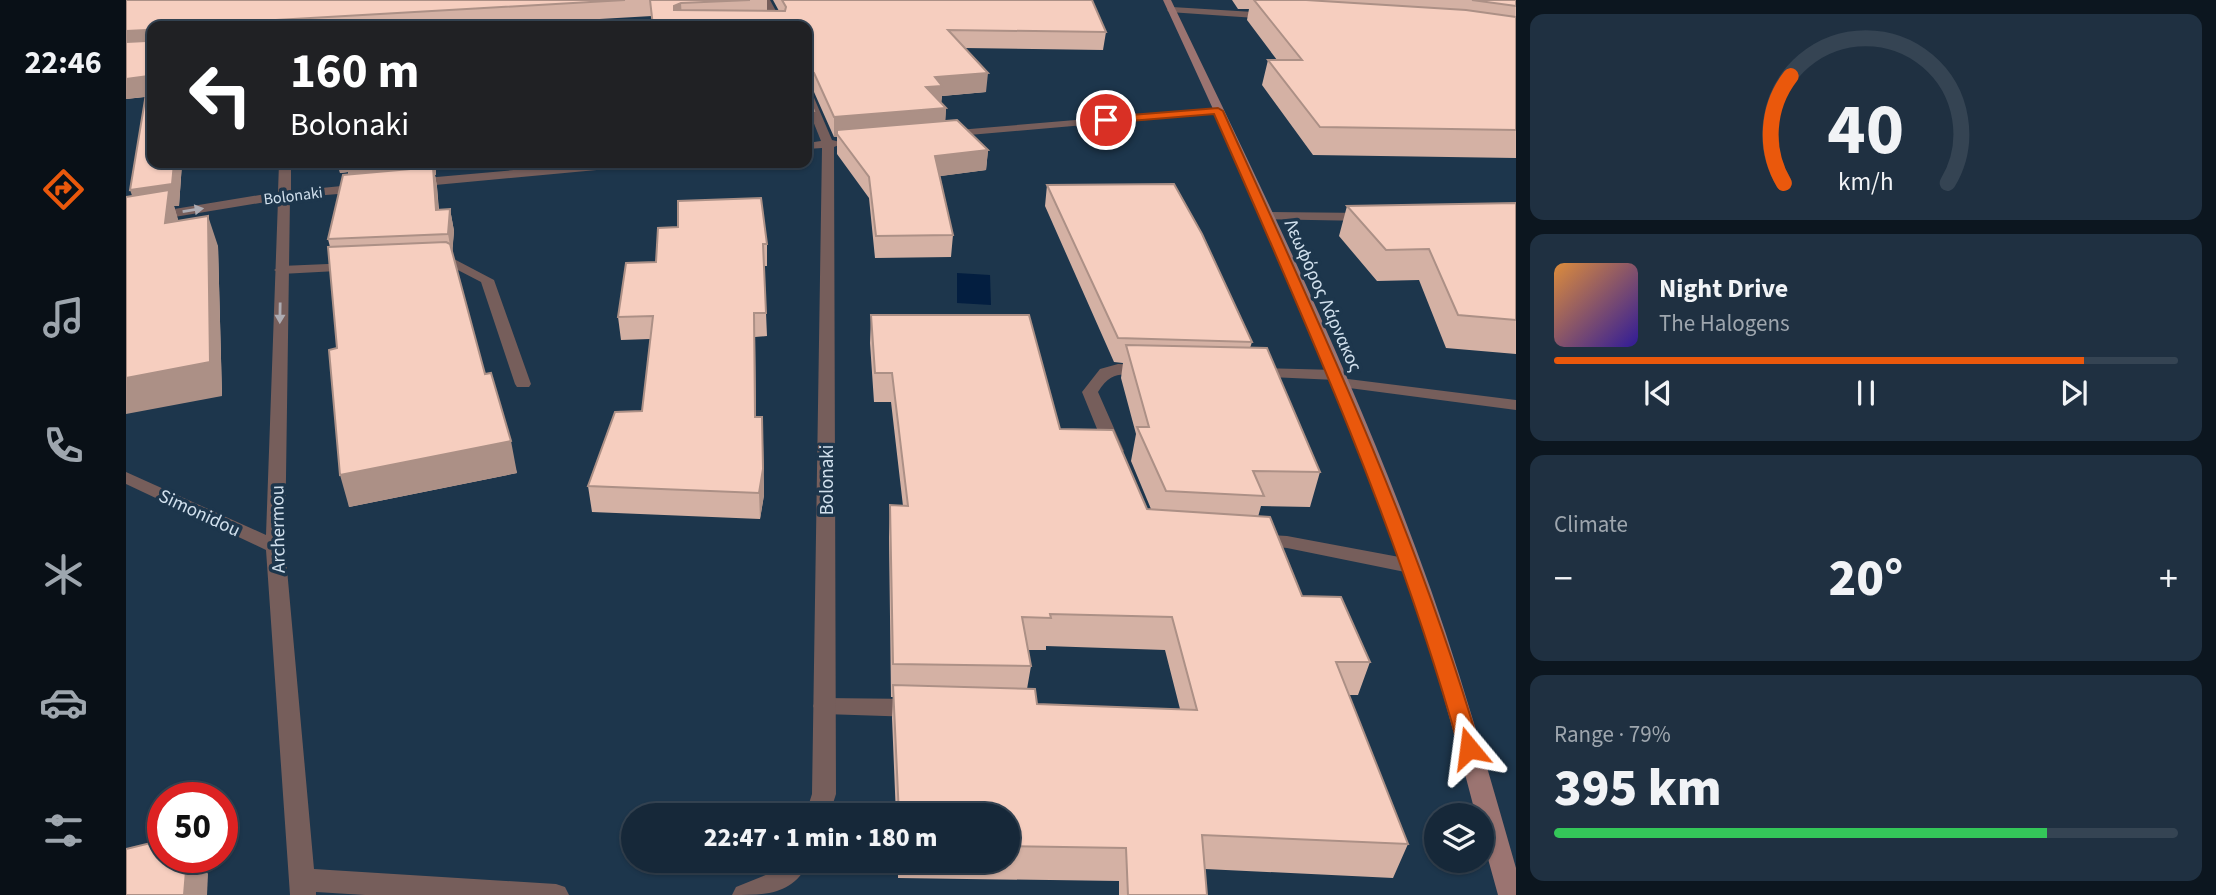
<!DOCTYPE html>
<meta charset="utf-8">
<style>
body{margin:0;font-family:"Source Sans 3",sans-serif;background:#1f3041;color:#f1f3f6;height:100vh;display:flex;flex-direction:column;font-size:26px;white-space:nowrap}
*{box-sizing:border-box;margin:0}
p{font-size:23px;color:#9ea6ae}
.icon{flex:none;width:38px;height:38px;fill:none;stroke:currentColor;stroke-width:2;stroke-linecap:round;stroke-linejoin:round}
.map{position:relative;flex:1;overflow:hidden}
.details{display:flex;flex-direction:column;gap:14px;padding:14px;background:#0c161f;width:700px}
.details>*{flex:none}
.guide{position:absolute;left:21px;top:21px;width:665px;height:147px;border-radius:14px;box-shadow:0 2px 5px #0004,0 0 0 2px #354453;background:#202124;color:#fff;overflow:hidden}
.tools{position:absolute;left:1298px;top:803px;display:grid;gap:14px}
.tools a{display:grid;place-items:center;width:70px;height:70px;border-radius:50%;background:#162839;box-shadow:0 2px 5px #0004,0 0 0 2px #354453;font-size:35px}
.speed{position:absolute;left:21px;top:782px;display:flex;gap:14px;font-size:35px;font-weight:700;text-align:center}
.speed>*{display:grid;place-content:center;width:91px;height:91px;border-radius:50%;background:#162839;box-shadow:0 2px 5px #0004,0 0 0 2px #354453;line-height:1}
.speed .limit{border:10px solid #d22;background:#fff;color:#111}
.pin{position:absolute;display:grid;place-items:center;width:60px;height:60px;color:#fff;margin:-30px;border:4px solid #fff;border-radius:50%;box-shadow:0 2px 7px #0007}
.me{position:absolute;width:77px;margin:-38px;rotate:344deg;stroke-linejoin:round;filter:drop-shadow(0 0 5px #0008)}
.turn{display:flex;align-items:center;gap:24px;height:147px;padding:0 28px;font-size:32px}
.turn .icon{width:91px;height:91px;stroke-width:2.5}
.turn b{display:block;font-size:49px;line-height:60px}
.big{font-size:52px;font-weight:800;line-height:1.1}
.details .card{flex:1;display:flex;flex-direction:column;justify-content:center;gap:10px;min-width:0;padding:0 24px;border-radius:14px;background:#1f3041}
.details .dial{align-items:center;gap:0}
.dial svg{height:182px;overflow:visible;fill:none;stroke:#354453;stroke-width:7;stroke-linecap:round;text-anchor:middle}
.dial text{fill:#f1f3f6;stroke:none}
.song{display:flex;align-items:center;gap:21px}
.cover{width:84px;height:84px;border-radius:10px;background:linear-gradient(135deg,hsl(30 70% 55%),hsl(250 70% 35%))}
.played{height:7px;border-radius:4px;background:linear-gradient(90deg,#ea580c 85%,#354453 85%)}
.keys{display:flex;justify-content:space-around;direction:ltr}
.heat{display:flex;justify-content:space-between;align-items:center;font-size:38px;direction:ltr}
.charge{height:10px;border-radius:5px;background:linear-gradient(90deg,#34c759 79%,#354453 0)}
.trip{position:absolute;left:495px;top:803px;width:399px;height:70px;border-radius:35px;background:#162839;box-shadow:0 2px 5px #0004,0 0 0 2px #354453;font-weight:800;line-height:70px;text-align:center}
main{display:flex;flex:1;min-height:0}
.menu{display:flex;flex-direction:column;width:126px;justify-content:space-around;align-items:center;background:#091017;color:#9ea6ae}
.menu .icon{width:49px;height:49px}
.menu .on{color:#ea580c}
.menu b{font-size:32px;color:#f1f3f6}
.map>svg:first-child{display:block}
.water{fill:#031e40}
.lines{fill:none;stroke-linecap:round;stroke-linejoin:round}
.service{fill:#765e5b;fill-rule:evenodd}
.minor{fill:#765e5b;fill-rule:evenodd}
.secondary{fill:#9b7471;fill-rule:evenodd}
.wall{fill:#d4b1a4;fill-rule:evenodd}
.shaded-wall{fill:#ac9086}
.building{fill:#f6cebf;stroke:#ac9086;stroke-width:2}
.oneway{fill:#adacb3}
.route{fill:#ea580c;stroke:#983908;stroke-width:2}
.labels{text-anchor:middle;stroke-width:7;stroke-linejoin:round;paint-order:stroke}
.far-street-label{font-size:16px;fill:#d1e0ed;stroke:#1d364c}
.street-label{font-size:19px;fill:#d1e0ed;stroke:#1d364c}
</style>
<main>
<nav class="menu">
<b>22:46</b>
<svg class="icon on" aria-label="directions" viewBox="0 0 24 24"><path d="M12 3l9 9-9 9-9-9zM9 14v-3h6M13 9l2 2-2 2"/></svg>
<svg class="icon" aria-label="music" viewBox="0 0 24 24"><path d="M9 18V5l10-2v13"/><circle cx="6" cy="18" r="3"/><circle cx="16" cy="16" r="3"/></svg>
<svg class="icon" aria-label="phone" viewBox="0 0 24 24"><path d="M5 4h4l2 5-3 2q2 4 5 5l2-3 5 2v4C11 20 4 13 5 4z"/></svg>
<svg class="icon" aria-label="climate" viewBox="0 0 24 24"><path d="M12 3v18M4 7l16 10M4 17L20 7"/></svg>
<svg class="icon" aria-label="car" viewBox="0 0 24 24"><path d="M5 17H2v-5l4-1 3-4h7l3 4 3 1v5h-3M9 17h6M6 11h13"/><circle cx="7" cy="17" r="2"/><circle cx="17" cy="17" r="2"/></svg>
<svg class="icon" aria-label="filters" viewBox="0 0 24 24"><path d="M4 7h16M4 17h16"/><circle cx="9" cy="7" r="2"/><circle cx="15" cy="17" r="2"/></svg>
</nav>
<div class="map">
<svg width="1390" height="895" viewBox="0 0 1390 895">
<rect width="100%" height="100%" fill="#1d364c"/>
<path class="water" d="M831,273L864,275L865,305L831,303Z"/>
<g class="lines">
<g class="service">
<path d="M328,259L368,280L405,384L403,387H391L389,384L355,282L326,267L306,268L299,264L306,260Z"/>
<path d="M225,263L230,264V270L155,274L148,270L155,266Z"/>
<path d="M992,364L1018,365L1026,370C1010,386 992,359 972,392L998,451L989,456L980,451L956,392L974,369Z"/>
<path d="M1130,368L1210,370L1218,375L1210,380L1124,376L1122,373Z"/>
<path d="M1129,534L1161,536L1284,559L1291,561L1294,566L1291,571L1284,573L1161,548L1122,544L1119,540L1122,536Z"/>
<path d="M698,698L789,699L797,702L800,708L797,714L789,717L698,714L690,712L687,706L690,700Z"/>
</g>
<g class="minor">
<path d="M636,0H644L658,26H648Z"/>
<path d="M1046,7L1144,13L1149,16L1144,19L1043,12L1041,10Z"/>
<path d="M681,90L686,93L706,140L718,143L708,147L710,794L703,816H679L686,794L696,148L681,149V143L695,141L681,106Z"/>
<path d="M1092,108L1096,109V113L820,137L814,134L820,131Z"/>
<path d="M153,163H165V191L236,184L242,188L236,192L164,198L159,547L188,869L430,884L439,887L443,895H239L190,892V895H164L140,550L0,484V472L140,535L152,200L0,225V217L152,192Z"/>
<path d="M467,163H509L503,167L288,187L282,183L288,179Z"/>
<path d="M1140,212L1241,213L1248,217L1241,221L1135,219V213Z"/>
<path d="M1214,378L1390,400V410L1208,386L1206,383Z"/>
<path d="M655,861H684C666,895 642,895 606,895L610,887L642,874Z"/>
</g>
<path class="secondary" d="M1037,0H1045C1138,193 1233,387 1305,590C1337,681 1363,774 1390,868V895H1372L1356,837V816H1350C1330,739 1309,662 1283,586C1214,386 1126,193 1037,0Z"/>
</g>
<g class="wall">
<path d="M0,0H641V11H653L647,0H966L980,32L977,50L839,48L860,92L816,96L815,103L820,108L819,121L862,150L860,170L814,176L827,235L825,257L749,258L743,198L711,154V137H708L688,92L681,88V26L526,16L353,26H26V163H56L53,206H48L52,221L92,246L96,396L6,196L19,97L0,99Z"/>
<path d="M1106,0H1390V158L1187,155L1136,85L1142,60H1151L1121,20L1123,9H1112Z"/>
<path d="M212,163H333V166L310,168V175H309L311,187L313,210L324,209L328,231L326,253L359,374L391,473L223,507L204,247L202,239L222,174V172L214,173Z"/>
<path d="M921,185L1126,342L1124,348L1194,472L1184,507L1135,506L1132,517L1176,596L1244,662L1232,695H1223L1282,844L1267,878L1079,869L1081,895H993V881L772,878V861H882V816H770L766,718L767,697H765L763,537L764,505L777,506L765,402H748L744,343L745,315L934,429L1021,509H1025L1005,461L1010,434L995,378L997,363L988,362L919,206ZM920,646L1039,650L1054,709L911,704L901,689L905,666L902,650H920Z"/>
<path d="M1390,203V354L1320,348L1293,280L1251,281L1213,236L1221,206Z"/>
<path d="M552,227L641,244V266H638L641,336L629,337L630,417L637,442L638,495L634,519L466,512L462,486L516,411L524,339L495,340L492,317L530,262Z"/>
</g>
<g class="shaded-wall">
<path d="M555,3L556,20L548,10V6Z"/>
<path d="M20,30L26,48L0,50V31Z"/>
<path d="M862,73L860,92L816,96L815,105L800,87L809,77Z"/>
<path d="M23,76L26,96L0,99V79Z"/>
<path d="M820,108L819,128L711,134V137H708V117Z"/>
<path d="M688,111V132H681V112Z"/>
<path d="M862,150L860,170L808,177L809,156Z"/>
<path d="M48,163H56L53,206H48L52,219L49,253L12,212L4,190Z"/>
<path d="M212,163H333V166L310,168V175H309L311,187L314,232L224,183L222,172L214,173Z"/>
<path d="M324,209L328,231L326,256L322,234Z"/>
<path d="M82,216L92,246L96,396L0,414V378Z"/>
<path d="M636,417L638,495L634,519L633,493Z"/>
<path d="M385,441L391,473L223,507L214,475Z"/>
<path d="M61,858H74L82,874L81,895H58Z"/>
</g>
<g class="building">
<path d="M0,0H499L116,22V26H26V163H48L46,184L4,190L23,76L0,79V42L20,41L23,39L20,30L0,31Z"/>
<path d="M524,0H624L555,3L548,6V10L659,11L660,7L656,0H966L980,32L822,30L862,73L809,77L816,86L800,87L820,108L708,117L688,73L681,68V26H527Z"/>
<path d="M1128,0H1180L1340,10L1390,17V130L1194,127L1142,60H1176Z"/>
<path d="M1346,0H1390V6Z"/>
<path d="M681,93L688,111L681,112Z"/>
<path d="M831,120L862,150L809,156L827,235L750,236L743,177L711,134V130Z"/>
<path d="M307,167L310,210L324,209L322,234L202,239L217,175Z"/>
<path d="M1048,184L1076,234L1126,342L992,338L921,185Z"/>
<path d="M43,190L39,223L82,216L84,362L0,378V197Z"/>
<path d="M635,198L641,244H637L640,313H628L629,417H636L637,469L633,493L462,486L489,412L516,411L527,316L492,317L500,263L530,262L532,228L552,227V201Z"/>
<path d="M1390,203V320L1332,315L1303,249L1260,250L1221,206Z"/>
<path d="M320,242L324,244L359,374L365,373L385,441L214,475L203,350L211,348L202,247Z"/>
<path d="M745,315H903L934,429L987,430L1021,509L1144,517L1176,596L1215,597L1244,662H1210L1282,844L1076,835L1081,895H1002L1000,848L882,846V816H773L767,685L909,689L911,704L1071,710L1046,617L924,614L925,618L896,617L905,666L767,664L764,505L782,506L766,373H749Z"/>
<path d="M1000,345L1141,348L1194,472L1127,471L1138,496L1040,491L1011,427H1023Z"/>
<path d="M37,840V858H61L58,895H0V849Z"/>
</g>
<defs><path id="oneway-solid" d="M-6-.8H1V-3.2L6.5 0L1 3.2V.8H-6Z" transform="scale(1.75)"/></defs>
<g class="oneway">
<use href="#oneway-solid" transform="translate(67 210) rotate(-9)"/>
<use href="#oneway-solid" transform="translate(154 313) rotate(91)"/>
</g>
<path class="route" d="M1092,108L1097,111C1192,320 1289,527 1354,748L1351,754L1343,756L1336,754L1333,748C1272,529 1180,322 1088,114L980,123L975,120L980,117Z"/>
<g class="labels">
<g class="far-street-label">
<text transform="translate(167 195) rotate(-7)" y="6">Bolonaki</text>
</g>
<g class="street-label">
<text transform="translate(1198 295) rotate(66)" y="7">Λεωφόρος Λάρνακος</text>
<text transform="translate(700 480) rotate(-90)" y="7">Bolonaki</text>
<text transform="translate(74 512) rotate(25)" y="7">Simonidou</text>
<text transform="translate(151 529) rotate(-91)" y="7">Archermou</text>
</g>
</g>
</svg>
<div class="tools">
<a><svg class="icon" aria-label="layers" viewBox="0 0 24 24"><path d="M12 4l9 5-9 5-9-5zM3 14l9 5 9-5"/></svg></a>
</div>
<div class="speed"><div class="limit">50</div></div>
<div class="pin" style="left:980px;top:120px;background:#d93025"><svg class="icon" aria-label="arrive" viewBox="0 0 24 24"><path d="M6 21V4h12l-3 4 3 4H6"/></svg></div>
<svg class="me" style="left:1343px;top:748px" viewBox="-20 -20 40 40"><path d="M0-17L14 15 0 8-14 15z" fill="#ea580c" stroke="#fff" stroke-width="4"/></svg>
<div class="trip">22:47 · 1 min · 180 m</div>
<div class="guide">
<div class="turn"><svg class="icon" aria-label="left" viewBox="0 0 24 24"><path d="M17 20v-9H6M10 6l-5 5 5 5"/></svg><div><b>160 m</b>Bolonaki</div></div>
</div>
</div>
<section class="details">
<div class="card dial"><svg viewBox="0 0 100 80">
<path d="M14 69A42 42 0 1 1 86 69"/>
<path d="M14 69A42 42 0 0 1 17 22" stroke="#ea580c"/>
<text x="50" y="56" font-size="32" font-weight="700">40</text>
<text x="50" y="72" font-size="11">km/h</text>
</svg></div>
<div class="card">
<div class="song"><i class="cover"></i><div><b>Night Drive</b><p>The Halogens</p></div></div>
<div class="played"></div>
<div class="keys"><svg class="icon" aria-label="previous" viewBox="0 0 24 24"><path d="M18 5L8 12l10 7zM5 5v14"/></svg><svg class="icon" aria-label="pause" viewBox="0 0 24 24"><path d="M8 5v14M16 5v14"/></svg><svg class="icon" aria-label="next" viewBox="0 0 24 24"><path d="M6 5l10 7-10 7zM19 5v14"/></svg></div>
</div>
<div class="card"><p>Climate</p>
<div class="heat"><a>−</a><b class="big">20°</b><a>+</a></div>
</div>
<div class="card"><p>Range · 79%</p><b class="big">395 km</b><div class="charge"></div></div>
</section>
</main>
